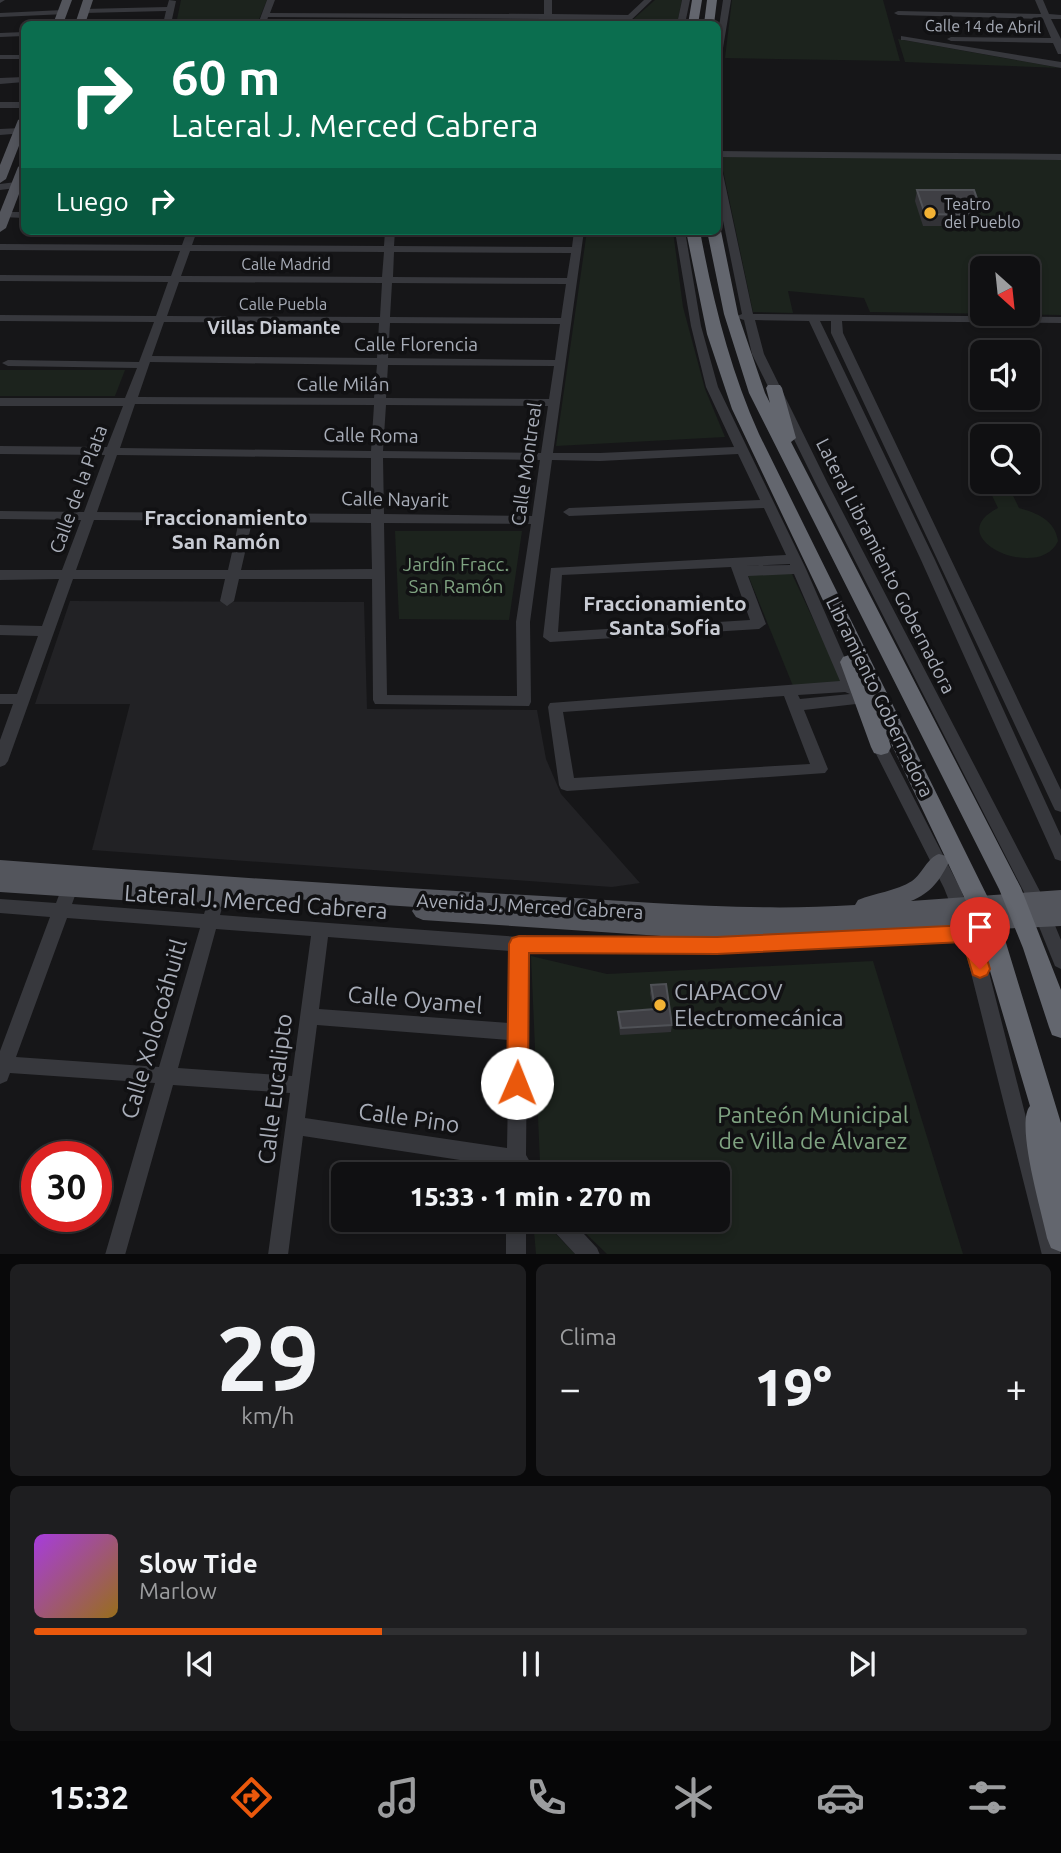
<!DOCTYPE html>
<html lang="es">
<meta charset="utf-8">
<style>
body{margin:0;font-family:Ubuntu,sans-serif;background:#1e1e20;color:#f1f3f6;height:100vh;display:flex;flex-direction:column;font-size:26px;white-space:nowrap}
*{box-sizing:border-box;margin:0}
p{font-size:23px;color:#9c9d9f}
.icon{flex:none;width:38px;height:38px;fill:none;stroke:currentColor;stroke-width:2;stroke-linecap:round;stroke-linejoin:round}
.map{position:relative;height:1254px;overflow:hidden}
.panel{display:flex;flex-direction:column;gap:10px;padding:10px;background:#09090a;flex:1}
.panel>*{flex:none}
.banner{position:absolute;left:21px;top:21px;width:700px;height:214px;border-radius:10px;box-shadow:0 4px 10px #0003,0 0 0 2px #303032;background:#0b6e4f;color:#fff;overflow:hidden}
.needle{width:46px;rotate:153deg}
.controls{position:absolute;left:970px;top:256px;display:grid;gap:14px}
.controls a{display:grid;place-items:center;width:70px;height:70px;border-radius:10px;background:#101012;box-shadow:0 4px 10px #0003,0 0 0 2px #303032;font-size:35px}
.speed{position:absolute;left:21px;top:1141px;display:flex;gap:14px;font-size:35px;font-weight:700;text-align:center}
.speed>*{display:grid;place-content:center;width:91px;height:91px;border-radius:50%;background:#101012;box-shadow:0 4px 10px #0003,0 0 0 2px #303032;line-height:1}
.speed .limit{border:10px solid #d22;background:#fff;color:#111}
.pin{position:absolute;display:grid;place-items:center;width:60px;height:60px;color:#fff;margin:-72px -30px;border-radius:50% 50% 50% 0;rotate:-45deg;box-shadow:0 0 7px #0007}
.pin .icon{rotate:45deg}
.me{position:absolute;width:77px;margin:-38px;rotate:1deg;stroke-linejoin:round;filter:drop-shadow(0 0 5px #0008)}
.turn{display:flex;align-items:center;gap:24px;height:147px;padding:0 35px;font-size:32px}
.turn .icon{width:91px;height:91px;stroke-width:2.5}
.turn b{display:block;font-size:49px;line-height:60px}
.then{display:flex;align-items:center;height:66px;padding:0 35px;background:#0003;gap:14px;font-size:26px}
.big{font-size:52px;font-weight:800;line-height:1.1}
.panel .widget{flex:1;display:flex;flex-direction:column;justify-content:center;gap:10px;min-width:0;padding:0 24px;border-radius:10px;background:#1e1e20}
.panel .dial{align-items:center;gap:0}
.dial b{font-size:91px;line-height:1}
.song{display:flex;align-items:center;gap:21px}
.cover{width:84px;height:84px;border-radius:10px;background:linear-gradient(135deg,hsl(280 70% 55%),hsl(40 70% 35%))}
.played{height:7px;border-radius:4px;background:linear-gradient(90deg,#ea580c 35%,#303032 35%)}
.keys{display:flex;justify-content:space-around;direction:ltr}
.heat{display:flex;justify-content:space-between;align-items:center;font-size:38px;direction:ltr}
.panel .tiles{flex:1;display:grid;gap:10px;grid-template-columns:1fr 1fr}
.widget:last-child{grid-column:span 2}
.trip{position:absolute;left:331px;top:1162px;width:399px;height:70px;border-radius:10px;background:#101012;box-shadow:0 4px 10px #0003,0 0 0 2px #303032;font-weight:800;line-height:70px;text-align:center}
.menu{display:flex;height:112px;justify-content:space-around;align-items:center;background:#060607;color:#9c9d9f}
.menu .icon{width:49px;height:49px}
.menu .active{color:#ea580c}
.menu b{font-size:32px;color:#f1f3f6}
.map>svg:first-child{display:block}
.built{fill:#222225}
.green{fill:#1c231d;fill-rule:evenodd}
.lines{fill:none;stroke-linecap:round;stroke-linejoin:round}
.minor{fill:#37383d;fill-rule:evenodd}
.major{fill:#53555c;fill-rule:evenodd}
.highway{fill:#63666e;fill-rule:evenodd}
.wall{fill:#323236}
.shaded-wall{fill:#212124}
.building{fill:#3f3f44;stroke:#4f5156;stroke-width:2}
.route{fill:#ea580c;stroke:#983908;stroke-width:2}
.poi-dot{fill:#f2b134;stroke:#111113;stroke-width:2.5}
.labels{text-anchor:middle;stroke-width:7;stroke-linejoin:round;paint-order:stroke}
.far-street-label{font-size:16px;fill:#a8adb8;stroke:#111113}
.far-poi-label{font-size:16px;fill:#a8adb8;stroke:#111113;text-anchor:start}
.far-neighbourhood-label{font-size:18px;font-weight:bold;fill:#c9ccd4;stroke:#111113}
.street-label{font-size:19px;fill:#a8adb8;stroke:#111113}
.park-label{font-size:19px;fill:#7fa381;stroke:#111113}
.neighbourhood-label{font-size:21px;font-weight:bold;fill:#c9ccd4;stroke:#111113}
.near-street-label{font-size:23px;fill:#a8adb8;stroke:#111113}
.near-poi-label{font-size:23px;fill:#a8adb8;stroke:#111113;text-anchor:start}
.near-park-label{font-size:23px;fill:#7fa381;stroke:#111113}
</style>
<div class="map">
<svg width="1061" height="1255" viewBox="0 0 1061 1255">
<rect width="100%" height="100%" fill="#161618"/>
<path class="built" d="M70,601L364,602L367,709L537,710L546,759L561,794L640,883L612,887L92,850L130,704H35Z"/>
<g class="green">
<path d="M181,0H267L257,24H176Z"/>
<path d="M655,0H682L677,24H628Z"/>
<path d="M732,0H883L900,61L725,58Z"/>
<path d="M898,39L1060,68L905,62Z"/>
<path d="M720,156L1061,159V315L870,312L864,298L788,291L793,313L753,312ZM982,268H1027V313H982Z"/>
<path d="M587,231H673L683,307L705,389L725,437L556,446Z"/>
<path d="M0,370H125L115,396H0Z"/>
<path d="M985,481H1006L1019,508C1037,513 1055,520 1058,541C1040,583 938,538 998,508Z"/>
<path d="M395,531H522L509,620L399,619Z"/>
<path d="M791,572L843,683L793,686L748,575Z"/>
<path d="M531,956L607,974L873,961L963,1254H607L572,1220H718V1174H546L540,1163Z"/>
<path d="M533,1220H542L575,1254H536Z"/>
</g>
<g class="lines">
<g class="minor">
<path d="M0,0H5L0,3Z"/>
<path d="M169,0L176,1L171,24H163L166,11L84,13L80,11L84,9L167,7Z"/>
<path d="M267,0H275L270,13L544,14V0H552V14L628,15L644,0H652L627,24H621L623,19H552V24H544V19L268,17L266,24H258Z"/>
<path d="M682,0H690L685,24H677Z"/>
<path d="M723,0H731L722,54L718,56V33Z"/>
<path d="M1035,0H1043L1049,14L1061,15V19H1051L1061,39V54H1058L1053,43L951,41L947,39L951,37L1051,38L1043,19L898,15L894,13L898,11L1041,14Z"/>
<path d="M63,10H66V14L0,17V13Z"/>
<path d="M24,32V36L0,37V33Z"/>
<path d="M901,36L1061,62V68L904,40H901Z"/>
<rect x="0" y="55" width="24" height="4"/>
<path d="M24,77V82L0,84V78Z"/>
<rect x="0" y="102" width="24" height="6"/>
<path d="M21,128L24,129V133L0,135V129Z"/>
<path d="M718,151L1061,154V160L718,157Z"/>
<path d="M718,171L723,174L753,314L1061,317V323L842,321L843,333L1061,790V812L1055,810L1053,806L831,333V321H820L935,560L1061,836V861L1055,859L1053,854L921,560L809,321L755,320L764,354L827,482L1045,901L1061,940V969L1055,966L1029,902L815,482L752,354L744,320L735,317L742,314L718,196Z"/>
<path d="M24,181V187L0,190V184Z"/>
<path d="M5,212H24V218L2,217V213Z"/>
<path d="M187,231H197L192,245L384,246L385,231H395L394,246L572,247L574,231H584L553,453H600L734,447L706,387L691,326L675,231H685L701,326L718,387L806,569L857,686L856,693L853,694L861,695L863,699L861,703L856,704L804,710L828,769L825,773L567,791L561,789L559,785L548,707L550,703L840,681L794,574L748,576L766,624L759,629L550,642L543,637L551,568L786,555L764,508L569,516L563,512L569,508L760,500L738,454L600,461L552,460L530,622L531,702L529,706L375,704L373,700L372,579H239L234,601L227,606L220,601L225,579H73L8,761L5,765L0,767V740L13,704H0V694H17L38,636L0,635V625L42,626L59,579L0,580V570H62L81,520L0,519V511L84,512L105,455L0,454V446L107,447L123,406H0V398H125L137,368L8,366L2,363L8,360L139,362L154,322L0,321V315L156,316L168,282L0,281V275L171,276L180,251L0,250V244L182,245ZM190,251L384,252L382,277L181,276ZM394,252L571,253L567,278L393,277ZM179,282L382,283L380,317L167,316ZM392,283L566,284L561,318L390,317ZM164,322L379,323L377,358L152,356ZM390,323L560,324L555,360L388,358ZM150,362L377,365L374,398L138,397ZM388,365L554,366L549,399L386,398ZM135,404L374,405L371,451L120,448ZM386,405L548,406L541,453L383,451ZM117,455L371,458V514L97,512ZM383,458L540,460L532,516L384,514ZM94,520L239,521L228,570H76ZM252,522L371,523L372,569L241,570ZM384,523L531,524L516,622L517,696L387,695ZM790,564V565L744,566ZM731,567L750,620L558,632L562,575ZM845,692L850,694L800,699L798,695ZM784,696L810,764L574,778L563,712Z"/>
<path d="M876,732L881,734L960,888L979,933L1061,1255H1042L963,941L717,953L528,952L526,1155L537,1174H510L506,1167L303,1136L288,1255H268L290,1093L173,1085L125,1255H105L155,1083L10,1073L7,1081L0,1084V1051L50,917L0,913V899L56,903L67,874L73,872L79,874L81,879L72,904L204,914L211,892L217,890L223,892L225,897L220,915L519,937L717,939L959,926L944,888L868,738L871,734ZM67,918L200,928L159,1067L16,1057ZM216,929L311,936L292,1076L178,1068ZM328,937L510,951L509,1023L319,1009ZM317,1025L509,1040L507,1148L305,1118Z"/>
<rect x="506" y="1220" width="20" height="35"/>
<path d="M547,1220H571L597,1248L600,1255H576L550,1227Z"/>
</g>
<g class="major">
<path d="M62,0H72L63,24H53Z"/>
<path d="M83,0H93L85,24H75Z"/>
<path d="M24,117V133L6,179L0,183V165L18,120Z"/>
<path d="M24,163V181L6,228L0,232V212L18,167Z"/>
<path d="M939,854L946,856L949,862C940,880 931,893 911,901L1061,890V908H1055H1061V926L816,938L706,939L423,920L416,917L412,911L415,907L264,897L262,906L255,909L0,892V860C181,874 362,886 543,896C647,902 751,912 855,905L858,900C875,893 896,891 912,881C923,873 927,858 939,854Z"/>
</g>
<g class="highway">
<path d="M692,0H702L698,24H688Z"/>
<path d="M707,0H717L714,24H704Z"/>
<path d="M718,228L721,231L738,314L765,393L770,403L766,388L768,385H780L782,388L796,438L791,442L1021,888L1061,990V1038L1052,1035L1049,1027L1023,948L999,889L749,393L724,314L707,231H718Z"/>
<path d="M686,231H700C713,301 730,369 759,434L999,920L1061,1123V1252L1051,1248L1047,1238C1042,1213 1015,1123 1030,1106L975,920L888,737L891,747L888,753L881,755L874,753L871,747L840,662L843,657L849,655L732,409L707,334Z"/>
</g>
</g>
<g class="wall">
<path d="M917,190H974L979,221L970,226H923L915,201Z"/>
<path d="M651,985L672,1025L671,1032L620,1035L618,1019V1012L653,1009L650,993Z"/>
</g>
<path class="shaded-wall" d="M981,210L979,221L970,226L972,215Z"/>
<g class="building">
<path d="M917,190H974L981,210L972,215L925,214Z"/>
<path d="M666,984L672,1025L621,1028L618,1012L655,1009L651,985Z"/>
</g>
<path class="route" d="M970,925L977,927L990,969L987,975L980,978L973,975L963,942L717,954L529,953L528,1083L525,1090L517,1093L510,1090L507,1083L509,944L512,938L519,936L717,937Z"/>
<g class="poi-dot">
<circle cx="930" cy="213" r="7"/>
<circle cx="660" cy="1005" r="7"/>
</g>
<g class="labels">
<g class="far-street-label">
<text transform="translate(983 26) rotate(1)" y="6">Calle 14 de Abril</text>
<text x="286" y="270">Calle Madrid</text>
<text x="283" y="310">Calle Puebla</text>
</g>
<g class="far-poi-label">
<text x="944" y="210">Teatro<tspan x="944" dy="18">del Pueblo</tspan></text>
</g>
<g class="far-neighbourhood-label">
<text x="274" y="334">Villas Diamante</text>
</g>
<g class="street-label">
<text x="416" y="351">Calle Florencia</text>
<text x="343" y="391">Calle Milán</text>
<text transform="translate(371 435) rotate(1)" y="7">Calle Roma</text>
<text transform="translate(526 464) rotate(-82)" y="7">Calle Montreal</text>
<text transform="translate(78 489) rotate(-70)" y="7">Calle de la Plata</text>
<text transform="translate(395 499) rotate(1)" y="7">Calle Nayarit</text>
<text transform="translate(886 566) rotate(63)" y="7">Lateral Libramiento Gobernadora</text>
<text transform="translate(880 697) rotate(64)" y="7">Libramiento Gobernadora</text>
<text transform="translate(530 906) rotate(3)" y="7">Avenida J. Merced Cabrera</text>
</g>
<g class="park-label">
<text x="456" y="571">Jardín Fracc.<tspan x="456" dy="22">San Ramón</tspan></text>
</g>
<g class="neighbourhood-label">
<text x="226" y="525">Fraccionamiento<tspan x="226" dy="24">San Ramón</tspan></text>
<text x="665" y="611">Fraccionamiento<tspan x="665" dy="24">Santa Sofía</tspan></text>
</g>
<g class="near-street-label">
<text transform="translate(256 902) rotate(4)" y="8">Lateral J. Merced Cabrera</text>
<text transform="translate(415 1000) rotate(5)" y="8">Calle Oyamel</text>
<text transform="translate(154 1029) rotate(-74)" y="8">Calle Xolocoáhuitl</text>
<text transform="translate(275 1089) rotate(-83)" y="8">Calle Eucalipto</text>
<text transform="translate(409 1118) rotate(8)" y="8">Calle Pino</text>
</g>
<g class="near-poi-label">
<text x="674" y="1000">CIAPACOV<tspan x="674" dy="26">Electromecánica</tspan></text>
</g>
<g class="near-park-label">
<text x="813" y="1123">Panteón Municipal<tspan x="813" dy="26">de Villa de Álvarez</tspan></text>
</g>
</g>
</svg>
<div class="controls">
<a><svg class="needle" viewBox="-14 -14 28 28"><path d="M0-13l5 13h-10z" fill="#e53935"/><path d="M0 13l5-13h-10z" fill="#9c9d9f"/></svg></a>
<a><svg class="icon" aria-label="sound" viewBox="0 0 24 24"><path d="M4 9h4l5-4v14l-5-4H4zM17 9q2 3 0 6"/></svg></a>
<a><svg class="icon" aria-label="search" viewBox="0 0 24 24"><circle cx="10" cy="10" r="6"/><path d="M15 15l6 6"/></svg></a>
</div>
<div class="speed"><div class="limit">30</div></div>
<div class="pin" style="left:980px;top:969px;background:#d93025"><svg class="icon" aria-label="arrive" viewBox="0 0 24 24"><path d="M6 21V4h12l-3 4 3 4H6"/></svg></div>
<svg class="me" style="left:517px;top:1083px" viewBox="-20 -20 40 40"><circle r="19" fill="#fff"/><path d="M0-13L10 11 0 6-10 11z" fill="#ea580c"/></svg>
<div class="trip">15:33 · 1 min · 270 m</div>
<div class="banner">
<div class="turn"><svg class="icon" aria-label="right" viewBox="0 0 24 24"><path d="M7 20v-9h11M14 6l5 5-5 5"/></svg><div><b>60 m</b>Lateral J. Merced Cabrera</div></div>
<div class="then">Luego<svg class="icon" aria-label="right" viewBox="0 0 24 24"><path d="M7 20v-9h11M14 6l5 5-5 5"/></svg></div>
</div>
</div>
<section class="panel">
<div class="tiles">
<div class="widget dial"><b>29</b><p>km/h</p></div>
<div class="widget"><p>Clima</p>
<div class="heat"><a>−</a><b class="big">19°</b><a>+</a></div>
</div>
<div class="widget">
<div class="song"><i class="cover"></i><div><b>Slow Tide</b><p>Marlow</p></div></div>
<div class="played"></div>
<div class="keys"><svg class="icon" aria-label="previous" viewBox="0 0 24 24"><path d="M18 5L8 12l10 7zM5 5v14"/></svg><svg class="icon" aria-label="pause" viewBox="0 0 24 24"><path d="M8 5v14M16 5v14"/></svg><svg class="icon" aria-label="next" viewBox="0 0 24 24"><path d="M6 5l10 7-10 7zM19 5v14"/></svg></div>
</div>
</div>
</section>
<nav class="menu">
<b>15:32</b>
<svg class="icon active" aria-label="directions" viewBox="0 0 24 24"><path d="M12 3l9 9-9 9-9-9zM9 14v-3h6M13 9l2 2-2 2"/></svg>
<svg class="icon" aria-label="music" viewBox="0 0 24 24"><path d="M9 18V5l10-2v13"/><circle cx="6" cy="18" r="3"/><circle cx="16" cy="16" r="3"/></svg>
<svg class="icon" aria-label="phone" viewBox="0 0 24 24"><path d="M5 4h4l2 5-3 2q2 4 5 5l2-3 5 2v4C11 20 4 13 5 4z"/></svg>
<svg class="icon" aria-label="climate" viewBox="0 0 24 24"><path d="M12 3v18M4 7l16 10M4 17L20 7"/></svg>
<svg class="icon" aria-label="car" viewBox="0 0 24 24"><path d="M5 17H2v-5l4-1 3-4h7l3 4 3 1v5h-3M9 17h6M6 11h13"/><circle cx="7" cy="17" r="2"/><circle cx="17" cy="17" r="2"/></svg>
<svg class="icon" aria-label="filters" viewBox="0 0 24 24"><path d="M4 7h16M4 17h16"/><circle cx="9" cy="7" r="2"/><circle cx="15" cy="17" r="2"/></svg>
</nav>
